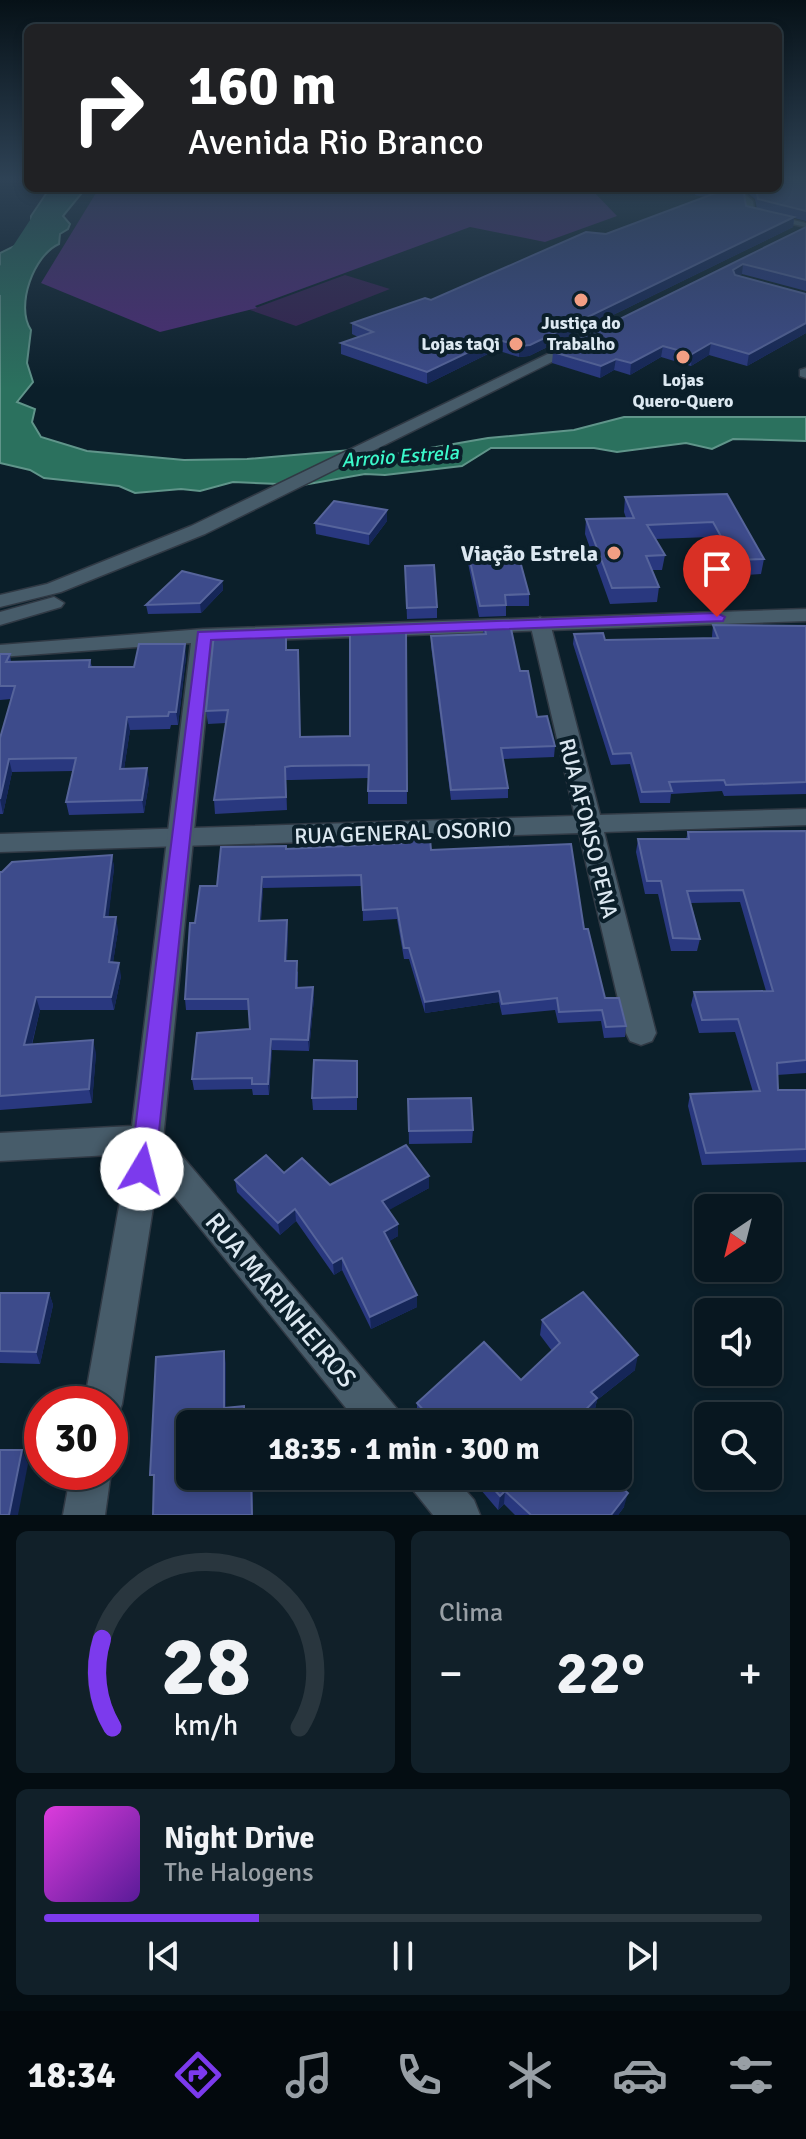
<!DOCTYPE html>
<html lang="pt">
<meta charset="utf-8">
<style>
body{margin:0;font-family:Signika,sans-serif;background:#112029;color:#f1f3f6;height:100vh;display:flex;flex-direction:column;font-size:30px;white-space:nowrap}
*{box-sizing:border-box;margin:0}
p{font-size:26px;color:#989fa5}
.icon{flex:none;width:44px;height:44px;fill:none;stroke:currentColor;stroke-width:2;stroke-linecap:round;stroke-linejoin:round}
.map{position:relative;height:1515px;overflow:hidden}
.drawer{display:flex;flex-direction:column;gap:16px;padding:16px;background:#040d12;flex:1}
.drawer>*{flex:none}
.banner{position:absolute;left:24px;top:24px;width:758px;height:168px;border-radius:12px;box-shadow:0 4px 12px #0003,0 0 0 2px #29363e;background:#202124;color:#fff;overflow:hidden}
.needle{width:52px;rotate:215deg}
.buttons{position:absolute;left:694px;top:1194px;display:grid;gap:16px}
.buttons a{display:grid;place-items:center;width:88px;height:88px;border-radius:12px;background:#081720;box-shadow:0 4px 12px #0003,0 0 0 2px #29363e;font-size:40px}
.speed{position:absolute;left:24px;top:1386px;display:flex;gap:16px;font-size:40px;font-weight:700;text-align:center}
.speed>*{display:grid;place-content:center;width:104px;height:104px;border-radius:50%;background:#081720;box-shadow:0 4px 12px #0003,0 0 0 2px #29363e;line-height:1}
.speed .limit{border:12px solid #d22;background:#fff;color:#111}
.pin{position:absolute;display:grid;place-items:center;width:68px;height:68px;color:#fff;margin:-82px -34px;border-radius:50% 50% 50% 0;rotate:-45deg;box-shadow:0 0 8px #0007}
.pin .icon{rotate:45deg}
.me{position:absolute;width:88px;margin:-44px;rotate:8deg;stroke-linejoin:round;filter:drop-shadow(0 0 6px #0008)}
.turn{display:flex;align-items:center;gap:28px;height:168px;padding:0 32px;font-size:36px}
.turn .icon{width:104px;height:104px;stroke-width:2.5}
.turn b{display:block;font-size:56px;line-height:68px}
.big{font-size:60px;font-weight:800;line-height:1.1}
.drawer .widget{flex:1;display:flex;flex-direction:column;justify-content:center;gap:12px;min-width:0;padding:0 28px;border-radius:12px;background:#112029}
.drawer .dial{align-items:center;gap:0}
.dial svg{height:208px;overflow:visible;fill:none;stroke:#29363e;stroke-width:7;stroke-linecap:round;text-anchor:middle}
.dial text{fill:#f1f3f6;stroke:none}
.song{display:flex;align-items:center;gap:24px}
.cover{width:96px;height:96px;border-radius:12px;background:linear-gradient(135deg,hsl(300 70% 55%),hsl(270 70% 35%))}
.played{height:8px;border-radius:4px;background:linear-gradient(90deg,#7c3aed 30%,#29363e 30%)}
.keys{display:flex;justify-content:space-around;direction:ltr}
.heat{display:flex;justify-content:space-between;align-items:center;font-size:44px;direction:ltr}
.drawer .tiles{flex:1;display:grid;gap:16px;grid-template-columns:1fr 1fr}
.widget:last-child{grid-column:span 2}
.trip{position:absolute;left:176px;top:1410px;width:456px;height:80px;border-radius:12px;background:#081720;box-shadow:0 4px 12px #0003,0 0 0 2px #29363e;font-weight:800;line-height:80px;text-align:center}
.tabs{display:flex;height:128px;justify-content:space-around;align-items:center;background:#03090d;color:#989fa5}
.tabs .icon{width:56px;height:56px}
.tabs .current{color:#7c3aed}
.tabs b{font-size:36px;color:#f1f3f6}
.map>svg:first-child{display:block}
.green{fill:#351f50}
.forest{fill:#4e2a78}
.water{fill:#2b715e;stroke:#60958a;stroke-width:2}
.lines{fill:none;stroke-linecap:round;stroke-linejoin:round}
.river{fill:#2b715e;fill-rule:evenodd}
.lane-casing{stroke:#303944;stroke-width:3}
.street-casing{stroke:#303944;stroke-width:3}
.secondary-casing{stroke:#303944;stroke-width:3}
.lane{fill:#475c6a;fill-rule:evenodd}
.street{fill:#475c6a;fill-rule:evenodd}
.secondary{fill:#475c6a;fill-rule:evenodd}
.wall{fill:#29387f}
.shaded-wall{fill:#152658}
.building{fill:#3d4b8b;stroke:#56649b;stroke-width:2}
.route{fill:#7c3aed;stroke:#51269a;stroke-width:2}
.poi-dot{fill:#f39f84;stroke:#0b1f2a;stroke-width:3}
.labels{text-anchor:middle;stroke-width:8;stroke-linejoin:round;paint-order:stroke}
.far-poi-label{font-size:18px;font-weight:bold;fill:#dce8f1;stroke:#0b1f2a}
.far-water-label{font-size:20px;font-style:italic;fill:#3bf9cb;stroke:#0b1f2a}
.poi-label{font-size:22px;font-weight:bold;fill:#dce8f1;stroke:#0b1f2a;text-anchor:end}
.street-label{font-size:22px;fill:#dce8f1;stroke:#0b1f2a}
.near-street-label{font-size:26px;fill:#dce8f1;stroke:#0b1f2a}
</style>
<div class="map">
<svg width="806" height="1515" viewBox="0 0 806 1515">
<rect width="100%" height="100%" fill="#0b1f2a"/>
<path class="green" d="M345,275L390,289L296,326L250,310Z"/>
<path class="forest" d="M99,188H590L617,216L545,242L470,227L255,306L257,308L160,332L41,283Z"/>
<path class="water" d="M50,188H86L63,216L70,224L68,229L60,234L59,244C34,255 15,306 31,330L27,363L33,382L17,402L35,409L32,422L41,437L87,451L184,460L247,459L351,450L384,456L488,438L574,430L624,417H806V441L733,439L712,449L686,443L617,452L594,448H491L462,466L385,475L365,474L303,485L233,482L200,491L181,489L135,493L119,486L44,478L30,470L0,463V253L35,236L31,231V216Z"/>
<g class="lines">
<path class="river" d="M51,188H75L10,293L0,295V266Z"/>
<g class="lane-casing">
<path id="lane" d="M730,188H738L753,201L754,211L806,223V227L747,214L745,202Z"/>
</g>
<g class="street-casing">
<g id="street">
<path d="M806,368V378L800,376V370Z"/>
<path d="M540,617L550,623L600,815L806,809V825L604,832L656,1033L652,1041L641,1045L630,1041L626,1033L579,833L0,852V834L575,816L530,623Z"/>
<path d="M147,1125L159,1129L398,1410L403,1424H359L158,1176L122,1404L117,1418L110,1420V1404H84L131,1139L135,1129Z"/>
<path d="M110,1470L111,1472L105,1515H63L71,1472Z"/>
<path d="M407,1476H453L474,1500L480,1515H433L413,1490Z"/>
</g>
</g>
<g class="secondary-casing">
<g id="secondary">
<path d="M581,338L588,342L586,345L205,534L61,592L0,607V595L47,584L191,526Z"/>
<path d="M54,597L64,603L61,607L0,625V612Z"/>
<path d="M806,609V621L213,642L163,1139L159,1149L147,1153L0,1161V1133L132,1126L191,643L0,657V645L203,629Z"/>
</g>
</g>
<use href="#lane" class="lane"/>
<use href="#street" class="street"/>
<use href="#secondary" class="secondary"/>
</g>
<g class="wall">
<path d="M806,177V221L794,218L793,227L529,356L519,357L496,350L427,384L341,354V343L358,337L352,334V323L431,300L705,197L695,195L696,188H738L746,206L757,209L755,199L742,188H778Z"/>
<path d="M806,227V291L742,274L738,276L806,294V333L747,366L709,355L691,366L661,357L630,375L614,370L600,378L552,363L553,352Z"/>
<path d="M727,494L764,559L761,574L731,576L711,537L655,539L665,555L662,570H652L659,587L657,602L610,604L585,534L586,519L626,518L624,512L625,497Z"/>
<path d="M387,521L369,545L316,534L315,523Z"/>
<path d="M468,552L529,594V606H506V616L479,617L468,563Z"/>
<path d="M405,566L437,607V618L407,619Z"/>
<path d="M222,581L223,590L201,613L148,614L146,605Z"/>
<path d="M484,625L520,671L537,717L555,746L554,757L503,759L508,788V798L451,800L431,646V636L483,634Z"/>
<path d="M713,625L806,626V794L724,796L722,791L671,794L670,803H640L630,764L611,765L573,644L574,634L605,640L712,638V636Z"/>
<path d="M406,631L407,804H368V778L292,780H286L287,810L215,814L214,800L226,723L208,724L206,711L287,650L300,737L350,736Z"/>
<path d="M0,654H10L11,662L90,660L92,667H134L186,657L178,725H171L170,729L130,730L124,769L149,782L144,813L69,815L66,802L73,771L12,772L3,814H0V738L11,699L0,700Z"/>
<path d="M806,831V1073L777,1075L778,1090H806V1162L702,1165L688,1106L690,1094L753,1092L735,1032L699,1033L691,1005L694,992L766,991L740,902L691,903L700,939L697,951H671L658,894H645L636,852L638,839H686L688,832Z"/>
<path d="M286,849L431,850L584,929L605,998L626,1026L625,1037L604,1038L601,1021L558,1023L555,1010L502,1015L499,1002L425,1013L409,959H404L397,919L363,921L362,886L263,888L261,921L288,931L287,961L298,972V988L313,987L314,998L309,1051L272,1050L269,1095H253L252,1089L194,1090L192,1079L250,1029L249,1010H186L185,999L195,923L217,886Z"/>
<path d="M112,855L114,868L108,917L118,930L113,962L121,976L114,1010H40L32,1045L96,1053L92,1103L0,1110V872Z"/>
<path d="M357,1061V1110H313L312,1098Z"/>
<path d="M408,1099L473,1130L472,1143L409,1144Z"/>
<path d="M284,1173L330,1185L429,1188L388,1210L398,1236L389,1241L417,1307L371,1329L342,1270L334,1275L296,1221L280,1235L237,1192L235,1180Z"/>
<path d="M0,1293H49L53,1305L40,1364L0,1363Z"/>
<path d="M542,1320L635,1370L597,1400L594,1413L583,1424H423L417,1418V1403L521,1380L552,1351L540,1335Z"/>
<path d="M469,1476H609L624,1507L618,1515H515L504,1504L498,1510Z"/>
</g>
<g class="shaded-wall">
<path d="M794,217L793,227L529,356L519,357V346Z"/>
<path d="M743,264L742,274L731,280L733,270Z"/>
<path d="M806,323V333L747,366L749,354Z"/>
<path d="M496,339V350L427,384V372Z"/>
<path d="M711,343L709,355L691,366L692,354Z"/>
<path d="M663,346L661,357L630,375L631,363Z"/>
<path d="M616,359L614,370L600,378L601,366Z"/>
<path d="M387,510V521L369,545V534Z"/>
<path d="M222,581L223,590L201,613L200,603Z"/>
<path d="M185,644L186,657L178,725L176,712Z"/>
<path d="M127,717L130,730L122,782L120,769Z"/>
<path d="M9,759L12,772L3,814L0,799Z"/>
<path d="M147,768L149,782L144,813L142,800Z"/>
<path d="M112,855L114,868L107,931L104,917Z"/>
<path d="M262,877L263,888L260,932L259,921Z"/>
<path d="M116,917L118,930L111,976L109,962Z"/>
<path d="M287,920L288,931L286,972L285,961Z"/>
<path d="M119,963L121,976L114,1010L111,997Z"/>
<path d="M313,987L314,998L309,1051L308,1040Z"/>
<path d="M499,991V1002L425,1013V1002Z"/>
<path d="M36,997L40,1010L28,1059L24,1045Z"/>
<path d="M271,1039L272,1050L269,1095L268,1084Z"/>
<path d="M93,1040L96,1053L92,1103L89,1089Z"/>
<path d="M429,1176V1188L382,1214V1201Z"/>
<path d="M295,1209L296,1221L280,1235L278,1223Z"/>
<path d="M398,1224V1236L385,1244L384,1232Z"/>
<path d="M342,1258V1270L334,1275L333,1263Z"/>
<path d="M49,1293L53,1305L40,1364L36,1352Z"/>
<path d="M417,1295V1307L371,1329L370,1317Z"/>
<path d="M224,1351L226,1363V1420L224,1408Z"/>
<path d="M638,1355L635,1370L597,1400L594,1413L583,1424H572L591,1392Z"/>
<path d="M22,1450L28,1464L18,1515H9Z"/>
<path d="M251,1476L253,1487V1515H252Z"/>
<path d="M505,1491L504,1504L498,1510L500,1496Z"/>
<path d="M628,1493L624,1507L618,1515H611Z"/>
</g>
<g class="building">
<path d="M778,177H806V211L758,199L756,189L755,188H778Z"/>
<path d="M706,188H738L744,194L746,206L794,217L530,345L519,346L496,339L427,372L341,343L373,332L352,323L425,298L431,300L586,232L606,234L721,191Z"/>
<path d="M806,227V280L743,264L733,270L735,275L806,294V323L749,354L711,343L692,354L663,346L631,363L616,359L601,366L553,352Z"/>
<path d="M727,494L764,559L734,560L713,522L647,525L665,555L646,556L659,587L612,588L586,519L634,518L625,497Z"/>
<path d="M334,501L387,510L369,534L315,523Z"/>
<path d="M517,550L529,594L505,595L506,605L480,606L468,552Z"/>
<path d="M434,565L437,607L407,608L405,566Z"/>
<path d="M182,571L222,581L200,603L146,605Z"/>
<path d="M510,624L520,671H528L537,717L547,716L555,746L501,748L508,788L451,790L431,636L486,634L484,625Z"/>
<path d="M713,625L806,626V782L726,785L724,780L669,782L672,791L642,792L631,753L613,754L574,634L603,633L605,640L718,638Z"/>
<path d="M286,631V650H298L300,737L350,736V633L406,631L407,791H368L369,765L291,766L285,767L286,797L214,800L228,710L206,711L214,634Z"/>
<path d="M139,644H185L176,712H169L168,716L127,717L120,769L147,768L142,800L66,802L76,758L9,759L0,799V738L15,686H0V654H10L6,662L90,660L89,667H134Z"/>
<path d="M806,831V1060L777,1063L778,1090H806V1149L706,1153L690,1094L760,1091L738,1019L702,1020L694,992L773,991L743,890L687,891L700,939L673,938L661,881H647L638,839H689L688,832Z"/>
<path d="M406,839H430L431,850L571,844L584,929H588L605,998H619L626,1026L606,1027L602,1010L559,1012L557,998L502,1004L499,991L425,1002L409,948H404L397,908L363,910L361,875L262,877L259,921L287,920L285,961H297L296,988L313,987L308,1040L271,1039L268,1084H252V1078L192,1079L197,1033L250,1029L248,999H185L190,923H195L200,886H217L221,847L286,846V849L406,843Z"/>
<path d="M112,855L104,917H116L109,962L119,963L111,997H36L24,1045L93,1040L89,1089L0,1096V872H2L12,862Z"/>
<path d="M314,1060L357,1061V1097L312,1098Z"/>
<path d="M471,1098L473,1130L409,1131L408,1099Z"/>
<path d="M406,1145L429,1176L382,1201L398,1224L384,1232L417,1295L370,1317L342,1258L333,1263L295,1209L278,1223L235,1180L266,1155L284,1173L302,1158L330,1185Z"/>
<path d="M583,1292L638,1355L591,1392L597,1398L572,1424H436L417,1403L484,1342L521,1380L560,1343L542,1320Z"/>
<path d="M0,1293H49L36,1352L0,1351Z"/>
<path d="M224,1351V1408L244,1406V1424H190V1476H251L252,1515H153L154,1475H150L156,1357Z"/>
<path d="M0,1450H22L9,1515H0Z"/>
<path d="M482,1476H609L628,1493L611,1515H531L505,1491L500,1496Z"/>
</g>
<linearGradient id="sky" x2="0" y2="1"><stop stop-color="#061117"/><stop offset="0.46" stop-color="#2e4255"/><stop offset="1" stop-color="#2e4255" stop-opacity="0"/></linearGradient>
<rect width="806" height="389" fill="url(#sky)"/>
<path class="route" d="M717,613L725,617L723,621L211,640L155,1169L151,1176L142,1180L133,1176L130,1169L198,632Z"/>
<g class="poi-dot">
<circle cx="581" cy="300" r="8"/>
<circle cx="516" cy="344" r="8"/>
<circle cx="683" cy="357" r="8"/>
<circle cx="614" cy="553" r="8"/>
</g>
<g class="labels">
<g class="far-poi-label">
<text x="581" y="329">Justiça do<tspan x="581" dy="21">Trabalho</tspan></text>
<text x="500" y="350" text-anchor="end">Lojas taQi</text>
<text x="683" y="386">Lojas<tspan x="683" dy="21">Quero-Quero</tspan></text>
</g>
<g class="far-water-label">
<text transform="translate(400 456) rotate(-4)" y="7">Arroio Estrela</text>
</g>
<g class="poi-label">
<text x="598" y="561">Viação Estrela</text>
</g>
<g class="street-label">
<text transform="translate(589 828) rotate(76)" y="8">RUA AFONSO PENA</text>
<text transform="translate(403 832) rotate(-2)" y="8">RUA GENERAL OSORIO</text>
</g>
<g class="near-street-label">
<text transform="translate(281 1300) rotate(50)" y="9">RUA MARINHEIROS</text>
</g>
</g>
</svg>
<div class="buttons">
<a><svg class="needle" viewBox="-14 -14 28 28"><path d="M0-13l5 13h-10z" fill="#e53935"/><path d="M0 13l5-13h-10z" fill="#989fa5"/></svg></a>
<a><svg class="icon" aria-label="sound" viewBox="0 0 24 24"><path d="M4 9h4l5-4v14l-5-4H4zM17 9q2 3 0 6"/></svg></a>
<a><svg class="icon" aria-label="search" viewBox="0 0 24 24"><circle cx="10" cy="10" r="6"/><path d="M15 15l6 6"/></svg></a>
</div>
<div class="speed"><div class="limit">30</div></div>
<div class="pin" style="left:717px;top:617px;background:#d93025"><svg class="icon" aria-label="arrive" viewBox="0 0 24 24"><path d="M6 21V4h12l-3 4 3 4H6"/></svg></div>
<svg class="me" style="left:142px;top:1169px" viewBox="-20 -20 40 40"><circle r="19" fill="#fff"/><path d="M0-13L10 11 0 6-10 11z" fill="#7c3aed"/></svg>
<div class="trip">18:35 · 1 min · 300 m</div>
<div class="banner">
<div class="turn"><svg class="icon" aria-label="right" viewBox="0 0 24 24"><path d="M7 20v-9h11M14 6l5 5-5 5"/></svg><div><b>160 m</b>Avenida Rio Branco</div></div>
</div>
</div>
<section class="drawer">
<div class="tiles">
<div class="widget dial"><svg viewBox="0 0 100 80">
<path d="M14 69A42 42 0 1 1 86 69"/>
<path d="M14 69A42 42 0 0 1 10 35" stroke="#7c3aed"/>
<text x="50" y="56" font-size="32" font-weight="700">28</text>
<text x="50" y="72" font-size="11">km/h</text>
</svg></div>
<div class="widget"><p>Clima</p>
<div class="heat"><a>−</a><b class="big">22°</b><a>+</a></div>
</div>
<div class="widget">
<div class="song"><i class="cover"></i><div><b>Night Drive</b><p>The Halogens</p></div></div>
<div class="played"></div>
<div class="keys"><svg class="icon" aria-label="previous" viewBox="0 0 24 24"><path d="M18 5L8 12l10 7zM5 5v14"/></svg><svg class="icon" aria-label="pause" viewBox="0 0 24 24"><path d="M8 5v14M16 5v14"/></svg><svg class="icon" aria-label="next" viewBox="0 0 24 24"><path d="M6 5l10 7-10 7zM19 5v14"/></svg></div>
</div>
</div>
</section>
<nav class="tabs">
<b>18:34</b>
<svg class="icon current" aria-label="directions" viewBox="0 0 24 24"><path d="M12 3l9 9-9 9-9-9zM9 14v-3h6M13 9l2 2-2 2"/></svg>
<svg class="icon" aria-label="music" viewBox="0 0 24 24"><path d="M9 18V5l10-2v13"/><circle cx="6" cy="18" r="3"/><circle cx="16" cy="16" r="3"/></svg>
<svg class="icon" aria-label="phone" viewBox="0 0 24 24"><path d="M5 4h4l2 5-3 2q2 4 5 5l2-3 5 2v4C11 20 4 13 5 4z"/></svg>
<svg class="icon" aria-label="climate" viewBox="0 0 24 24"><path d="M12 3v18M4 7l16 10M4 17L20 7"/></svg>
<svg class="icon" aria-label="car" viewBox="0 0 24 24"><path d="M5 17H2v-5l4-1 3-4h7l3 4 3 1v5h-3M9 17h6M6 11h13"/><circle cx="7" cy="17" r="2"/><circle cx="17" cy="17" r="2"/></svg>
<svg class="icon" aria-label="filters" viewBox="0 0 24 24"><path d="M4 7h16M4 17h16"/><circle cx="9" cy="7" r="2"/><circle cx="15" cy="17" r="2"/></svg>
</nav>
